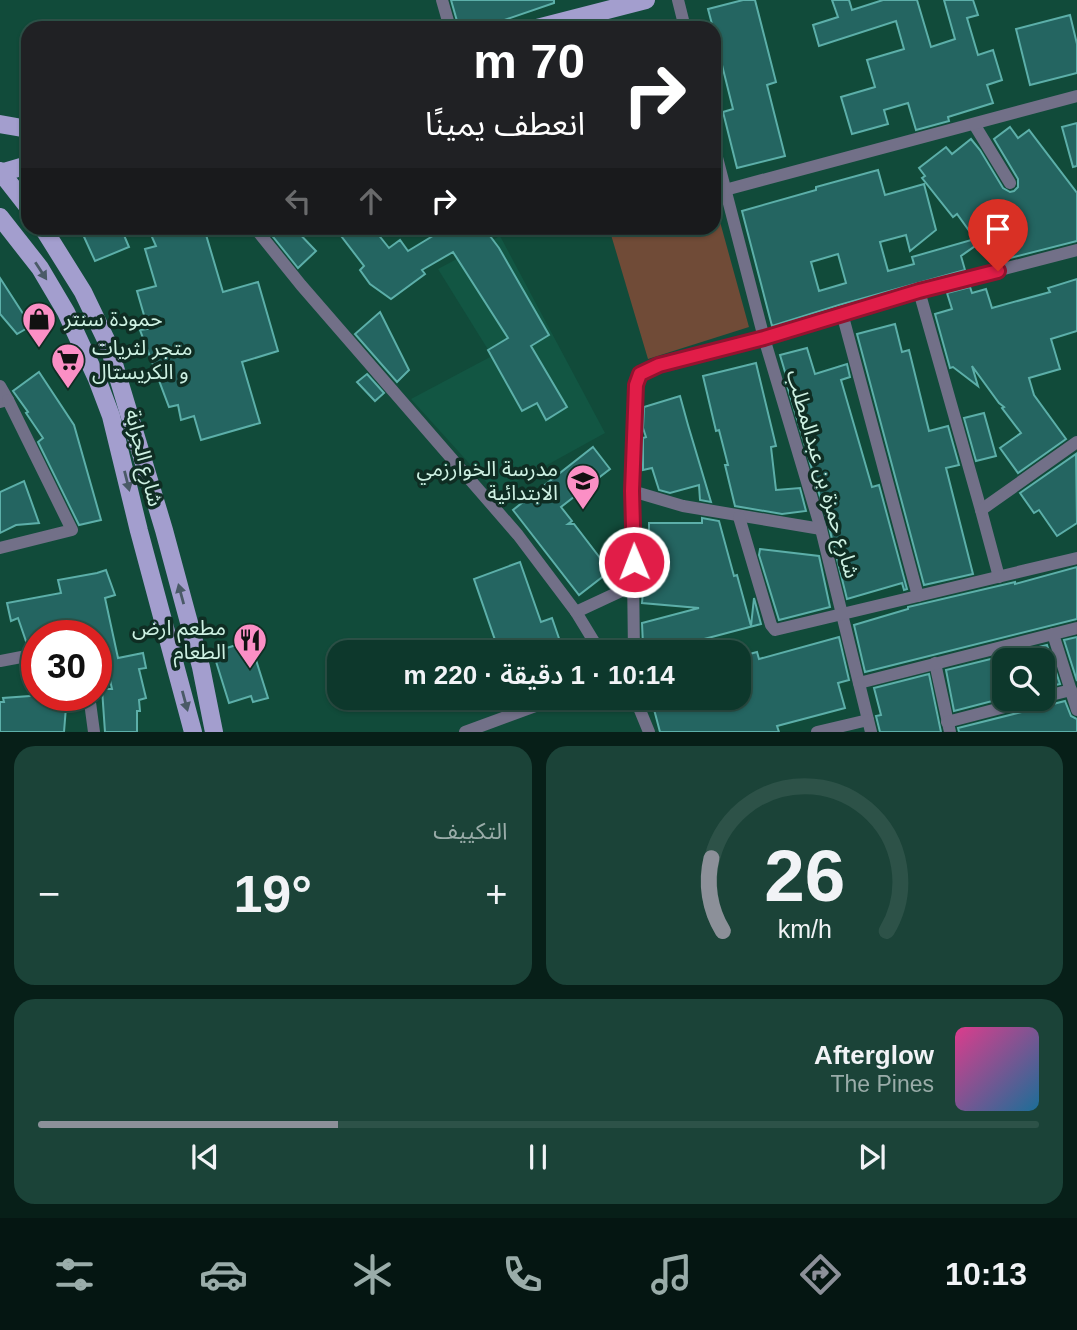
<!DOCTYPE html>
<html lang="ar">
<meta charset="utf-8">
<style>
body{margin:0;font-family:Arial,"Noto Sans Arabic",sans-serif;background:#1b4338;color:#f1f3f6;direction:rtl;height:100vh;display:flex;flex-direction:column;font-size:26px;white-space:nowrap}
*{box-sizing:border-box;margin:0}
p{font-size:23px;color:#9aaca9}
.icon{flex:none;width:38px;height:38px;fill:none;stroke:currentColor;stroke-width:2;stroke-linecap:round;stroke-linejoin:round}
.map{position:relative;height:732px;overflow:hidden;direction:ltr}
.sheet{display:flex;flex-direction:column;gap:14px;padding:14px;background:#071f18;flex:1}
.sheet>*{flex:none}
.banner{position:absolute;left:21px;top:21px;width:700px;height:214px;border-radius:21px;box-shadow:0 2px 5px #0004,0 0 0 2px #2d5248;direction:rtl;background:#202124;color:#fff;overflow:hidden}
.controls{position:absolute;left:992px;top:648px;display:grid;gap:14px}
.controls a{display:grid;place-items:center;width:63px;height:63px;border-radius:14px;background:#0d382c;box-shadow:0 2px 5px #0004,0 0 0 2px #2d5248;font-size:35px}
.speed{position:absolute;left:21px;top:620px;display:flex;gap:14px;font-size:35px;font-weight:700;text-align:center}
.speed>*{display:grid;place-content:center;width:91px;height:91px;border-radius:50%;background:#0d382c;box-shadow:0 2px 5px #0004,0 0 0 2px #2d5248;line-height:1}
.speed .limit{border:10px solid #d22;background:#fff;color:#111}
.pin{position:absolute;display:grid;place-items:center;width:60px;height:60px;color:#fff;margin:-72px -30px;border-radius:50% 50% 50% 0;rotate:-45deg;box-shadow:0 0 7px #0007}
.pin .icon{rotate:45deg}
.me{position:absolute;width:77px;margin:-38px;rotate:359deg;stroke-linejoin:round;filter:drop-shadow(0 0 5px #0008)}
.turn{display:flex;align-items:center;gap:24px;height:147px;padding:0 21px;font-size:32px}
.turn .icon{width:91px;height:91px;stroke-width:2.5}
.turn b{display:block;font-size:49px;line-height:60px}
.lanes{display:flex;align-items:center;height:66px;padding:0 21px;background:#0003;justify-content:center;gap:35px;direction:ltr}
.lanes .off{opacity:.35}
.big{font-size:52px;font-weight:600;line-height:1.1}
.sheet .card{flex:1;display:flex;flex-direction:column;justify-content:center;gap:10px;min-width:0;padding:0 24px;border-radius:21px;background:#1b4338}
.sheet .dial{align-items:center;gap:0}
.dial svg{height:182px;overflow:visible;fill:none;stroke:#2d5248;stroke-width:7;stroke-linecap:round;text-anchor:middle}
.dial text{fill:#f1f3f6;stroke:none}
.song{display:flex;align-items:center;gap:21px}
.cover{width:84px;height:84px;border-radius:10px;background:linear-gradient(135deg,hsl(330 70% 55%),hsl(200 70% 35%))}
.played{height:7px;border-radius:4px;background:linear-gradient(90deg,#8c9099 30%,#2d5248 30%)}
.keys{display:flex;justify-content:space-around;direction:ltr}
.heat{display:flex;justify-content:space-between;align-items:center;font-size:38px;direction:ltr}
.sheet .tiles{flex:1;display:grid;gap:14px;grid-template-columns:1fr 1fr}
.card:last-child{grid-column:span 2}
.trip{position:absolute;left:327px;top:640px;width:424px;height:70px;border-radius:21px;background:#0d382c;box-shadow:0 2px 5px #0004,0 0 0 2px #2d5248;font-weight:600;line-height:70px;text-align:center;direction:rtl}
.dock{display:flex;height:112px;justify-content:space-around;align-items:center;background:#051612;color:#9aaca9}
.dock .icon{width:49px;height:49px}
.dock .active{color:#8c9099}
.dock b{font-size:32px;color:#f1f3f6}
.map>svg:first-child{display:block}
.built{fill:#125643}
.green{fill:#704b37}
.building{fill:#246561;stroke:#5cafa9;stroke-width:2;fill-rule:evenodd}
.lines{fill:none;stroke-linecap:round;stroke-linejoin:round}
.street{stroke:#727088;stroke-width:12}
.primary{stroke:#a39ece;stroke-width:18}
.oneway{fill:#4a5a67}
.route-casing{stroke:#92132f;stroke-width:18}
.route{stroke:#e11d48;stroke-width:12}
.labels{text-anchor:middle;stroke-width:7;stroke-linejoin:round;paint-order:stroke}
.poi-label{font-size:21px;fill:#cef1e3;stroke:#0f2d23;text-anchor:start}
.street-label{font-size:21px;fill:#cef1e3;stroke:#0f2d23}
</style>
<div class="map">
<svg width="1077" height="732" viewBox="0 0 1077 732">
<rect width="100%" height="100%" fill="#114b3a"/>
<path class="built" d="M500,236L605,433L496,493L411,399L492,356L438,269Z"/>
<path class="green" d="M714,200L749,327L648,359L609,228H714Z"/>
<g class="building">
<path d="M451,0H554V3L487,26V28H459Z"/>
<path d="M743,0H755L776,82L767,85L785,156L737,168L723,112L733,109L714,33V28H713L708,9Z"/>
<path d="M832,0H849L852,10L883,0H917L931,47L955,39L944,0H973L978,15L967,18L978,55L993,50L1002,80L987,85L993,103L948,117L949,121L916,130L908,103L884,110L888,124L852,134L841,97L875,87L867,60L904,49L896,21L819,46L813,25L838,17Z"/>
<path d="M1070,15L1077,44V73L1030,85L1016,29Z"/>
<path d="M1077,123V166L1073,167L1062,127Z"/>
<path d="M1010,127L1018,138L1029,130L1077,193V241L1006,259L998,230L961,256L965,270L839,305L772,326L742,211L816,190V187L878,170L885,195L924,184L936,230L910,251L906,235L880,242L888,271L914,264L912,257L975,239L957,214L953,217L922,178L925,176L919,168L946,147L952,154L971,139L980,150L1003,188L1010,192L1014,191L1018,187V179L994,139ZM838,254L846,283L819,291L811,262Z"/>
<path d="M80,228H121L129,247L95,261Z"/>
<path d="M148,228H204L223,292L258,282L278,351L242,362L260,423L201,440L194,416L181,420L178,405L169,407L140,330L148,329L137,291L156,286L145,249L156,246Z"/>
<path d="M266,228H294L316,251L298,268Z"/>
<path d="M335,228H373L389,248L400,240L408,251L446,228H484L499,248L549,335L531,346L567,407L546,420L537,403L522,411L488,350L508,338L453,252L422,270L425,274L391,299L370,284L360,270L364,266Z"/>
<path d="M0,278L31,326L17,334L0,314Z"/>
<path d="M1077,279V331L1051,339L1060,369L1029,378L1034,395L1066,439L1018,473L1000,448L1021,433L1002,408L1004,407L999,403L972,366L978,386L953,367L950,368L935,314L952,309L947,293L970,287L972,293L986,289L992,308L1050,292L1048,288Z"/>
<path d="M380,312L409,370L397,382L355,334Z"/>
<path d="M895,324L902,352L909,350L929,431L948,426L959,465L946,468L973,574L924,585L857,334Z"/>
<path d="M807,348L815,374L847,364L850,377L841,380L872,487L879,485L907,589L904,590L902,583L847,599L829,527L786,382H788L780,355Z"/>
<path d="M756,363L776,446L771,447L776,490L800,488L806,511L782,514L735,506L725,465H728L719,430L716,431L703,376Z"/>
<path d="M39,372L74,425L101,520L79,525L38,442L43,438L26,413L28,412L13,391Z"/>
<path d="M367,374L384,393L375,401L357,382Z"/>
<path d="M680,396L688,425L711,502L700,500L699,485L670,493L659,490L652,468L643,470V438L646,437L643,428L644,407Z"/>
<path d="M984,413L996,456L976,461L964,418Z"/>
<path d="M593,447L610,469L561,507L572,521L568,524H574L610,571L579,595L513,510Z"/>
<path d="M1076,454L1077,523L1057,536L1039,510L1034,513L1020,493Z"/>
<path d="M24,481L39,523L16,525L0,533V492Z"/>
<path d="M702,518L719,521L734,576L737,575L751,626L754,598L761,624L689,643L691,653H645L643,645L642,623L699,608L642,603L645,566H649V523H702Z"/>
<path d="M760,549L819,556L830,607L779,620L759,555Z"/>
<path d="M520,562L541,622L552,618L564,653H466L465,651L495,640L474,579Z"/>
<path d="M1077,567V619L865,672L854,625L908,609V607L1015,582V584Z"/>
<path d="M106,570L115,595L105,598L118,658L143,653L146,668L139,669L146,698L139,700L140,711H137V732H105L102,689H112L106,662L96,664V635H37V645L28,647L18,618L11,621L7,603L61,593L58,580L97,573Z"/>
<path d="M839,637L849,680L838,683L845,708L777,726L779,732H660L651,698H738V657L757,652L759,659Z"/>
<path d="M1077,637V681L1064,640Z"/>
<path d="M250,641L268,698L253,702L251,696L229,703L213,652Z"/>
<path d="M1047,645L1060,684L1043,688V660H1004V698L954,711L946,670Z"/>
<path d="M929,674L941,732H880L876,716L881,715L874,688Z"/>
<path d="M44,695H59V707H66L64,732H0V702H4L3,698Z"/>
<path d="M1065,701L1071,716L1077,719V732H959L958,728Z"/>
</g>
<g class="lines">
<g class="street">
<path d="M442,0L450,28"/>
<path d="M678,0L685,28"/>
<path d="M974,124L1010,183"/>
<path d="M714,146L764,338L821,529L871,732"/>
<path d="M725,190L1077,96"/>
<path d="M255,228L301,285L518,535L576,612L601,653"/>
<path d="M919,291L981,510L999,577"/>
<path d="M842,313L918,596"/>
<path d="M0,386L8,400L0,402"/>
<path d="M632,491L683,506L821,529"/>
<path d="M981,510L1077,442"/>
<path d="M739,517L771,625L775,630L1077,558"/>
<path d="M0,548L72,530L8,400"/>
<path d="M576,612L634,585"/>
<path d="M1053,634L1077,710"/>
<path d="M634,653L632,491L636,385L640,374L659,365L764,338L919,291L1077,250"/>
<path d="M0,661L37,654"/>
<path d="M935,663L950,732"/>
<path d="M859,683L1077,628"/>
<path d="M89,695L94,732"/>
<path d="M1043,697L1071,690"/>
<path d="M635,698L649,732"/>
<path d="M947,722L1040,698"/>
<path d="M465,732L557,698"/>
<path d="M817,732L868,720"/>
</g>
<g class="primary">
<path d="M537,28L646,0"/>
<path d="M0,124L28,129"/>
<path d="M0,171L28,207"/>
<path d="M0,173L28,165"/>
<path d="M0,217L40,268L66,312L97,379L111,416L139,531L193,732"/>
<path d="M43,228L83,292L108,344L164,530L201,667L214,732"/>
</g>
</g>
<defs><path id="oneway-solid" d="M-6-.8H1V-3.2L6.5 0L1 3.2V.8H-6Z" transform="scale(1.75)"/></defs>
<g class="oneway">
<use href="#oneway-solid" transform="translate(41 271) rotate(57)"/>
<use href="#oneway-solid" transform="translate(127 481) rotate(76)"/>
<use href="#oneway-solid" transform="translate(181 594) rotate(-105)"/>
<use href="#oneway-solid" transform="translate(185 701) rotate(75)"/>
</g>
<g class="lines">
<g class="route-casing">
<path id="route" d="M634,562L632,491L636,385L640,374L659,365L764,338L919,291L998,271"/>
</g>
<use href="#route" class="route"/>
</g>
<defs>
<g id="shop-pin" transform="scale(1.75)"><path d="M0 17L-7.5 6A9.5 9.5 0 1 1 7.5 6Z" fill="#fb8fc5" stroke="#0f2d23"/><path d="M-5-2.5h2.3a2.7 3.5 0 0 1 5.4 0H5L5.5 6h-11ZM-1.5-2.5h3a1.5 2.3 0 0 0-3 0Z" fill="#111"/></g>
<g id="supermarket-pin" transform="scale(1.75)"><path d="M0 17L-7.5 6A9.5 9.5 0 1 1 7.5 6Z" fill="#fb8fc5" stroke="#0f2d23"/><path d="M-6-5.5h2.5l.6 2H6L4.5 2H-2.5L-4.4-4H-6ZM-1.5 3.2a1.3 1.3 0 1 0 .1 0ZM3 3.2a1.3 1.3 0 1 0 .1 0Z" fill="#111"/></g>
<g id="school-pin" transform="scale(1.75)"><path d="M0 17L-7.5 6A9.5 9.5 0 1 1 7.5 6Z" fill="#fb8fc5" stroke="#0f2d23"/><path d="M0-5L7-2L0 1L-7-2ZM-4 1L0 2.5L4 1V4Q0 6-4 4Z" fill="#111"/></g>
<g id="restaurant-pin" transform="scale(1.75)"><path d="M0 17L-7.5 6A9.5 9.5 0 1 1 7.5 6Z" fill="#fb8fc5" stroke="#0f2d23"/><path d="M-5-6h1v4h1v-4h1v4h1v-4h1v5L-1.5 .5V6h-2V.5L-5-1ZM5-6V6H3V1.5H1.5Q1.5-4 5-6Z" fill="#111"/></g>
</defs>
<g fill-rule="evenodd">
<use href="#shop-pin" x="39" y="319"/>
<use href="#supermarket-pin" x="68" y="360"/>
<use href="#school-pin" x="583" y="481"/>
<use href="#restaurant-pin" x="250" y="640"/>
</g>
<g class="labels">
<g class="poi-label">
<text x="64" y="326">حمودة سنتر</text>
<text x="92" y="355">متجر لثريات<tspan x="92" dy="24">و الكريستال</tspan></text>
<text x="558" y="476" text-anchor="end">مدرسة الخوارزمي<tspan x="558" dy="24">الابتدائية</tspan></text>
<text x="226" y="635" text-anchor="end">مطعم ارض<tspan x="226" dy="24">الطعام</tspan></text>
</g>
<g class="street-label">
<text transform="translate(144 458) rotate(76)" y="7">شارع الجرابة</text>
<text transform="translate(823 474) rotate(74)" y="7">شارع حمزة بن عبدالمطلب</text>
</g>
</g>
</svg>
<div class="controls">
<a><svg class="icon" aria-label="search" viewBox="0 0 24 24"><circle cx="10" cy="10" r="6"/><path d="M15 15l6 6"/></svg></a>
</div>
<div class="speed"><div class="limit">30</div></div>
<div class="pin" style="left:998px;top:271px;background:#d93025"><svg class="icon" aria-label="arrive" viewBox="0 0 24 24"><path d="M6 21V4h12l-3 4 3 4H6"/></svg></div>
<svg class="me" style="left:634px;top:562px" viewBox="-20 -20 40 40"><circle r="17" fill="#e11d48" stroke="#fff" stroke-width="3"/><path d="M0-11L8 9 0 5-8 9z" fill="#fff"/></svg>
<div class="trip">10:14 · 1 دقيقة · 220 m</div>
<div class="banner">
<div class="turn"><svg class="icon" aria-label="right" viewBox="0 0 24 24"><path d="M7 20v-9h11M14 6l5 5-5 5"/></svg><div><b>70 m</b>انعطف يمينًا</div></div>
<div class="lanes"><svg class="icon off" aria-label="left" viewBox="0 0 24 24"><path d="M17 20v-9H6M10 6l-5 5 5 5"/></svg><svg class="icon off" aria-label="ahead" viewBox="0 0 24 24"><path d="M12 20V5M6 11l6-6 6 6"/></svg><svg class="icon" aria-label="right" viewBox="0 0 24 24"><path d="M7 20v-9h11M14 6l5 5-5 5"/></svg></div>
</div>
</div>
<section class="sheet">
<div class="tiles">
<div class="card dial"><svg viewBox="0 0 100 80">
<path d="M14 69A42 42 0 1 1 86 69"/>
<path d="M14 69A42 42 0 0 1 9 37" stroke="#8c9099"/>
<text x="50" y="56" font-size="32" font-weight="700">26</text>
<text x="50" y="72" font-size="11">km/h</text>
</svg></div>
<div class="card"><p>التكييف</p>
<div class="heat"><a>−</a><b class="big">19°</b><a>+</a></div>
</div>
<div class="card">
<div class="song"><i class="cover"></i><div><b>Afterglow</b><p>The Pines</p></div></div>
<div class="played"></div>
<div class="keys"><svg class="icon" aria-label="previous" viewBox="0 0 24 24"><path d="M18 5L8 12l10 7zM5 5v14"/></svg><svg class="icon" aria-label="pause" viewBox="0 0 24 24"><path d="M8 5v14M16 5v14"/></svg><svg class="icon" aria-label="next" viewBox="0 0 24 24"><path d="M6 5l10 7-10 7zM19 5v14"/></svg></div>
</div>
</div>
</section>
<nav class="dock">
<b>10:13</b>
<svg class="icon active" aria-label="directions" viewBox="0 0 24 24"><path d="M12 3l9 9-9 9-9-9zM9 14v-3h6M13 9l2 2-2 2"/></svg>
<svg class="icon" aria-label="music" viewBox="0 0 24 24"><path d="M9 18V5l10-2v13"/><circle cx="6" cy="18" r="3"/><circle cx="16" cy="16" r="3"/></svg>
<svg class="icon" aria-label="phone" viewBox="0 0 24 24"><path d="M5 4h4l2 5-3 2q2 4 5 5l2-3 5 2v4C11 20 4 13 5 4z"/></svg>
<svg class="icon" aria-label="climate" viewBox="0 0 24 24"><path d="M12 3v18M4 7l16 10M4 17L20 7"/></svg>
<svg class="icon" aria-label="car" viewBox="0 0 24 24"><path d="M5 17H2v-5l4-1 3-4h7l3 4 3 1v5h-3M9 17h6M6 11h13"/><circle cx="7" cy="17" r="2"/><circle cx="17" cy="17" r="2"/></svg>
<svg class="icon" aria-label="filters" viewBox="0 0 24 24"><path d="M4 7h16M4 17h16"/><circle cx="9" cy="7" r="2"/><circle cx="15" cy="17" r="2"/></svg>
</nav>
